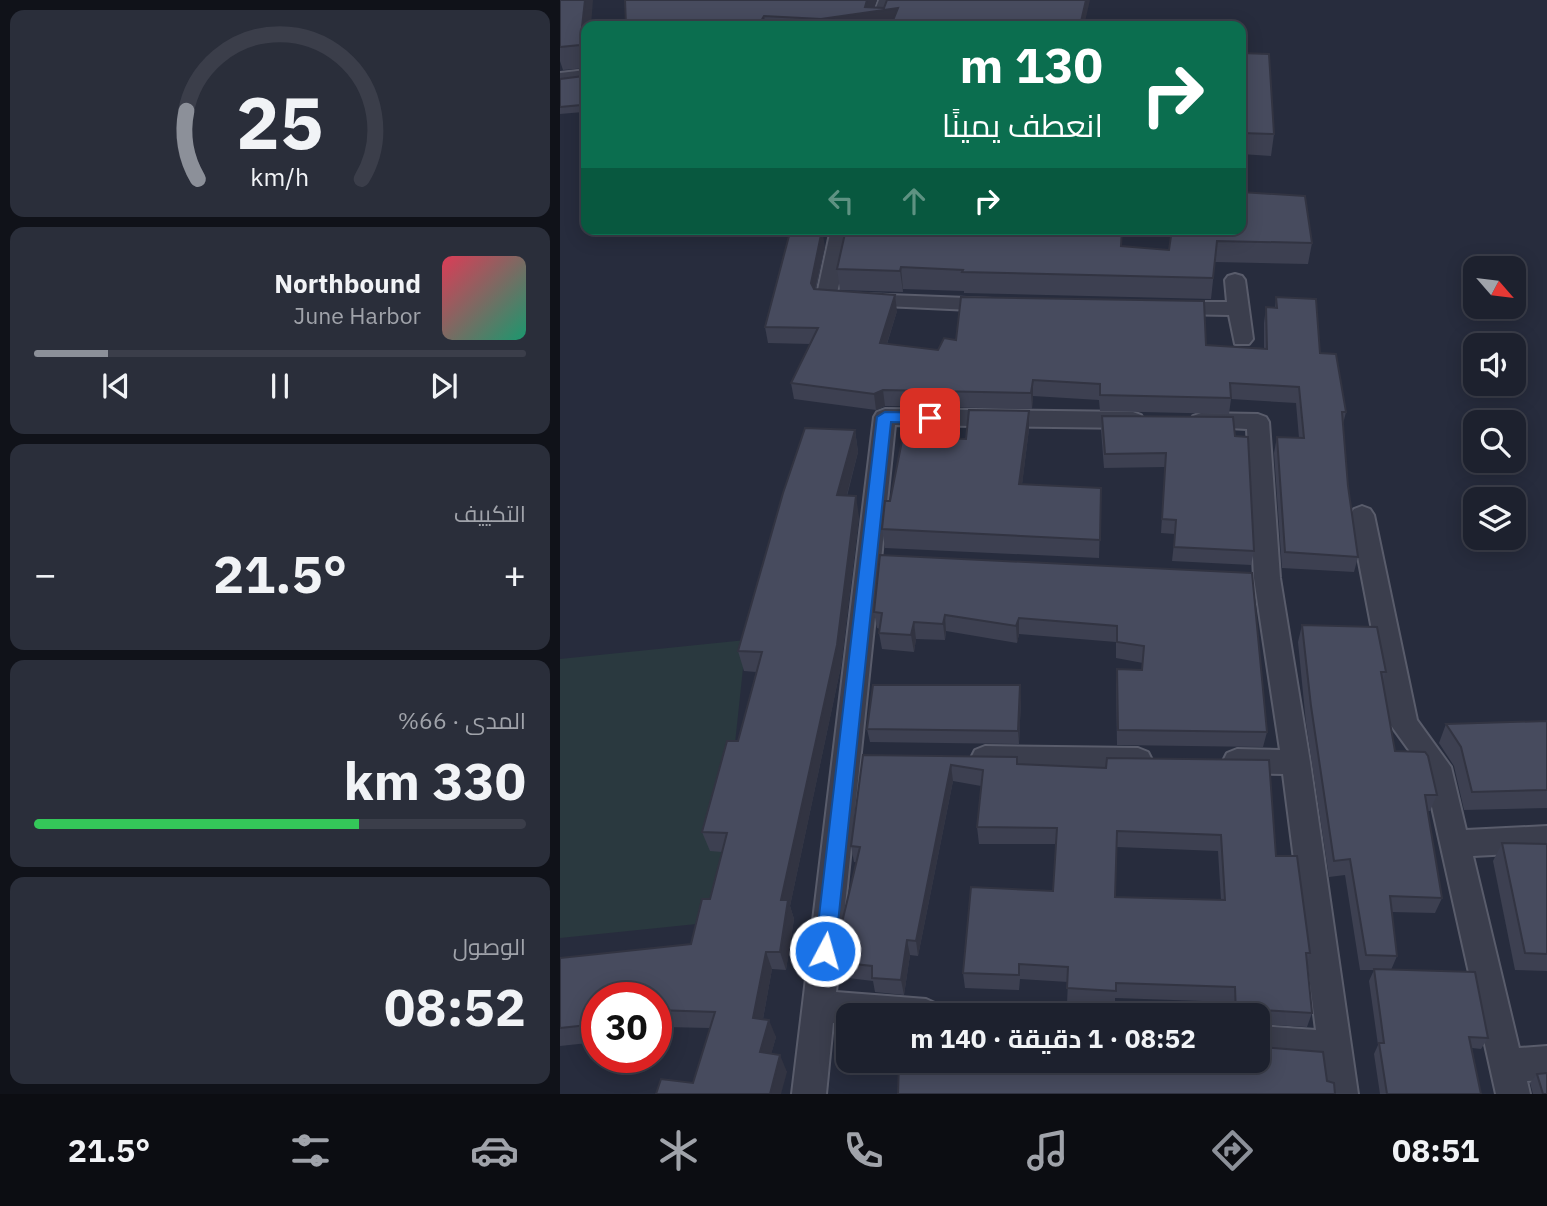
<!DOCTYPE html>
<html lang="ar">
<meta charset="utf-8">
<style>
body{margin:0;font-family:"IBM Plex Sans",Cairo,sans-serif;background:#2a2e3a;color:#f1f3f6;direction:rtl;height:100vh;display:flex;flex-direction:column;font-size:26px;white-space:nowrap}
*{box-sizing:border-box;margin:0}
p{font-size:23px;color:#a0a3aa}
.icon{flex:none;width:38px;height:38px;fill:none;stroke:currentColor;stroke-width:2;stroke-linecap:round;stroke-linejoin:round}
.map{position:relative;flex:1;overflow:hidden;direction:ltr}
.details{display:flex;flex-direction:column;gap:10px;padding:10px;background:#101219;width:560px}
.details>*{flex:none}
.guide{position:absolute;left:21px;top:21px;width:665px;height:214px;border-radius:14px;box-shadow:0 4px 18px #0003,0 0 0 2px #3b3e4a;direction:rtl;background:#0b6e4f;color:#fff;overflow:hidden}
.needle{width:46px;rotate:118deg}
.fabs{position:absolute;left:903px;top:256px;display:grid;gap:14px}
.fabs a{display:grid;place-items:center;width:63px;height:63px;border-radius:14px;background:#1d212e;box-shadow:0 4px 18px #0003,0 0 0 2px #3b3e4a;font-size:35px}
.speed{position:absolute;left:21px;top:982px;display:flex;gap:14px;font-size:35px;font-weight:700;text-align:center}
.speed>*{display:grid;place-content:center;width:91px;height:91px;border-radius:50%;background:#1d212e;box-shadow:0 4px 18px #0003,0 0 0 2px #3b3e4a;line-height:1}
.speed .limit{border:10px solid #d22;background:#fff;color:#111}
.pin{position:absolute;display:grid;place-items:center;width:60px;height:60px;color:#fff;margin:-30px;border-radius:14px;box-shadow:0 4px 10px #0006}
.me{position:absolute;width:77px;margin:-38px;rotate:6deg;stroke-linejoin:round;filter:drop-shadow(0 0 5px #0008)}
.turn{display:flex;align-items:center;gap:24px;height:147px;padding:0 28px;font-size:32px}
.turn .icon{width:91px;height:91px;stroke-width:2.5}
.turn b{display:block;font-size:49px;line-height:60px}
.lanes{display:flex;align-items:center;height:66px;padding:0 28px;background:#0003;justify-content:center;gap:35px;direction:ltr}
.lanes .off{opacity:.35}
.big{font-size:52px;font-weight:700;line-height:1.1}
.details .tile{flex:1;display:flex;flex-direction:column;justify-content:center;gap:10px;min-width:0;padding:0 24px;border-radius:14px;background:#2a2e3a}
.details .dial{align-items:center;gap:0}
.dial svg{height:182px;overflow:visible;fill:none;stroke:#3b3e4a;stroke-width:7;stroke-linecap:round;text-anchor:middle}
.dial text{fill:#f1f3f6;stroke:none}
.song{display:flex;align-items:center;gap:21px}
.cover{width:84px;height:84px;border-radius:10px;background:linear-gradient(135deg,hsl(350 70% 55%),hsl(160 70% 35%))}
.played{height:7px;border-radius:4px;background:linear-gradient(90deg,#8c9099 15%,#3b3e4a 15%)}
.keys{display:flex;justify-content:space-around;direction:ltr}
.heat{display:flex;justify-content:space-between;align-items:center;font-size:38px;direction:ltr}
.charge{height:10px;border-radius:5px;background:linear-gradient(90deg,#34c759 66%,#3b3e4a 0)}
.trip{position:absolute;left:276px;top:1003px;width:434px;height:70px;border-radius:14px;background:#1d212e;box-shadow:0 4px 18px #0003,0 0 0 2px #3b3e4a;font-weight:700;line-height:70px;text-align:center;direction:rtl}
.tabs{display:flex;height:112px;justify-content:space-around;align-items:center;background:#0c0d12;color:#a0a3aa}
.tabs .icon{width:49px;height:49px}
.tabs .selected{color:#8c9099}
.tabs b{font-size:32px;color:#f1f3f6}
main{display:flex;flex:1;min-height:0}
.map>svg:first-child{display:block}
.green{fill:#2a393f}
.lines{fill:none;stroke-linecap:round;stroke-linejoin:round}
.minor-casing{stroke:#595c6b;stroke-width:4}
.minor{fill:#3b3e4d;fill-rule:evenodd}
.wall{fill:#3d4051;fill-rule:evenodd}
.shaded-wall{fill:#323442}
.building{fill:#474b5e;stroke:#323442;stroke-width:2;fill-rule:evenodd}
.route{fill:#1a73e8;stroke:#114b97;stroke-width:2}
</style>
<main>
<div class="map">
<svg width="987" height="1094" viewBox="0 0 987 1094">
<rect width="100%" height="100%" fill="#272c3d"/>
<path class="green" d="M186,640L156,922L0,938V659Z"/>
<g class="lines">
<g class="minor-casing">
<g id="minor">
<path d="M319,0H335L325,26H309Z"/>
<path d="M26,70V80L0,83V73Z"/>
<path d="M271,229H291L277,293L433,299L440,301L443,305L440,309L433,311L259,303L256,299Z"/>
<path d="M675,274L682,276L685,280L693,339L689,344H675L669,315L613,314L606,313L603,308L606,303L613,302H667L665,280L668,276Z"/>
<path d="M325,409L573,412L581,415L584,420L581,425L573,428L335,425L276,992L366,999L377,1004L382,1015H289V1024L273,1023L266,1094H232L314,417L317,412Z"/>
<path d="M641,413L698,414L706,417L709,422L720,578L750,762L798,1094H764L760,1063L698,1058V1026L756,1030L723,774L677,773L667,769L663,761L667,753L677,749L720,750L694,578L687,429L633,426L630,421L633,416Z"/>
<path d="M802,506L810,509L814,515L857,720L891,767L906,830L987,826V852L913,856L959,1048L987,1046V1080L967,1081L970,1094H936L864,771L830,724L790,515L794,509Z"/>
<path d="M425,746L578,748L588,752L592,760L588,768L578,772L425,770L415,766L411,758L415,750Z"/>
</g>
</g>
<use href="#minor" class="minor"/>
</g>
<g class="wall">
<path d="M0,0L26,26V68L3,70L0,61Z"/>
<path d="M317,0L314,7L524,26H66Z"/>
<path d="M681,53L714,134L711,156L681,154Z"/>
<path d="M24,76L25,83L23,112L0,114V79Z"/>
<path d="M612,229L752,243L748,264L655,262L651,299L404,293V291L343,289V292L280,290L277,269L561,246L609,250Z"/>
<path d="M265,246L256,289L337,311L327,344L378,350L396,340L646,345L704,348V323L706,307L715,308L716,297L760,353L786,412L783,424L788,486L798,557L794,572L722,568L714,453L717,437L739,438L736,403L671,399L669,414L540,411L539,400L473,396L472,409L325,406L316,410L234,399L231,383L250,344L208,343L205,327Z"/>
<path d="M469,411V429L462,484L541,488L539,558L325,548L322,529L330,501L406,439Z"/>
<path d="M542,416L675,436L694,551L691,565L612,561L615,534L601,533L605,467L544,468L541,430Z"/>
<path d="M295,430L298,452L287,496L299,517L281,666L230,906L234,919L226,970L212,969L203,1019L216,1037L211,1054L227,1072L133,1083L150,1028L105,1027V1035L96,1036V998H37V1042L0,1046V958L131,944L150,899L162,852L150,851L142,832L178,741L196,672L184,671L178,651Z"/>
<path d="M692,573L707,732L703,747L557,745L556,685L557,669L582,670L583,663L556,658V642L459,634L457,643L386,631L385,640L356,639L354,652L322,649L319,633L320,629L317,628L314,612Z"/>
<path d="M742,625L826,672L823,682L835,751L877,795L870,811H868L882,898L875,913L832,912L837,956L831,970L928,1038L921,1049L912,1048L921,1094H820L814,1054L818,1045L809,981L814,970H800L785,875L769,877L746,723L738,642Z"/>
<path d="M461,699L459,744L310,742L307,729Z"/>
<path d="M987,721V808L904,810L894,766L879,743L886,724Z"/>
<path d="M303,755L457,764L546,768L716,856L750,953L747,963L752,1013L747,1027L700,1024L699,1044L702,1047L767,1081L674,1069V1060H698V1015H672L671,1002L555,998V1006L507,1003L508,982L460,979L459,990L405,988L403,973L493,891L496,844H419L417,827L421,786L393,781L358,956L350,955L344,995L315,992L313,981L280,977L276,962L296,862H294L291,846ZM557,847L658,851L661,900L555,897Z"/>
<path d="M942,843L987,844V971L955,970L933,861Z"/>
<path d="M977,1074L987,1094H973L970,1083Z"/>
</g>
<g class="shaded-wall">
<path d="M25,0H33L31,26H26V66L20,45Z"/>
<path d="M307,0H317L313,12L338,8L332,23L333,26H262L261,19L305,7Z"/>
<path d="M526,0H530L524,26H520Z"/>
<path d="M204,16L206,26H198Z"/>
<path d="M24,76L25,83L23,112L21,105Z"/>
<path d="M262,230L265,246L253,298L251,283Z"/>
<path d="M341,267L343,289V292L340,271Z"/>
<path d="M335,295L337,311L322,359L320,343Z"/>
<path d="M473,380V396L472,409L471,393Z"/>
<path d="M323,390L325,406L316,410L314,394Z"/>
<path d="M469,411V429L460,502L459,484Z"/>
<path d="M295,430L298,452L281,517L277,495Z"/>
<path d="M296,496L299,517L281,666L230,906L234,919L226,970L220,952L221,900Z"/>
<path d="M385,615L386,631L385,640L383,624Z"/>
<path d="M459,618V634L457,643L456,626Z"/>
<path d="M354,622L356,639L354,652L351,635Z"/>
<path d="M460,685L461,699L459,744L458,731Z"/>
<path d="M391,765L393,781L358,956L356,941Z"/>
<path d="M347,940L350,955L344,995L341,980Z"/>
<path d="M206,952L212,969L200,1035L193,1018Z"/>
<path d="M96,1011L105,1027V1035L96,1020Z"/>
<path d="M209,1020L216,1037L207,1069L200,1052Z"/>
<path d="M220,1055L227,1072L221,1094H210Z"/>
</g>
<g class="building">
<path d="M0,0H25L20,45L0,47Z"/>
<path d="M65,0H307L305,7L324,8L327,0H526L520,26H392L332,23L338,8L261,19L204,16L198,26H66Z"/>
<path d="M681,53L709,54L714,134L681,133Z"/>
<path d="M24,76L21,105L0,107V79Z"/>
<path d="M681,192L745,196L752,243L657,241L653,278L402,272L403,270L341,267L340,271L277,269L286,229H562L561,246L609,250L612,229H681Z"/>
<path d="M262,230L251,283L254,289L335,295L320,343L378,350L384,338L396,340L401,297L644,301L646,345L707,349L706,307L717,308L716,297L756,299L760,353L776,354L786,412H782L788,486L798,557L725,552L717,437L744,438L739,387L670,383L671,398L540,395V384L473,380L471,393L323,390L314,394L231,383L258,328L205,327L230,232Z"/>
<path d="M409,410L469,411L459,484L541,488L540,540L322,529L325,501H330L343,436L406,439Z"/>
<path d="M542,416L673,417L675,436L688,437L694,551L614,547L616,520L602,519L606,453L545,454Z"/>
<path d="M245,428L295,430L277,495L296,496L277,645L221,900H228L220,952H206L193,1018L209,1020L200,1052L220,1055L210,1094H96L101,1079L133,1083L155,1012L96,1010V998H37V1024L0,1028V958L131,944L142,899H150L167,833L142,832L167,741H178L202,652L178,651L223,493Z"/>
<path d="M320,555L692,573L707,732L558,730L557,669L582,670L584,646L557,642V626L459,618L456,626L385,615L383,624L354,622L351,635L319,633L322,613L314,612Z"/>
<path d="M742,625L817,627L826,672H821L835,751L865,752L868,756L877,795H865L882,898L830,896L837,956L806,955L790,859L774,861L751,706Z"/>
<path d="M313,685H460L458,731L307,729Z"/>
<path d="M987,721V790L912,792L901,747L886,724Z"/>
<path d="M303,755L457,757V764L546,768L547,758L709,760L716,856H737L750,953H746L752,1013L700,1010L699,1044L702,1047L763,1052L767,1081L774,1083L775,1094H338L339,1061L632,1060L679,1070L678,1060H698V1015H676L675,987L556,983V991L507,988L508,967L459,964V975L403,973L411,887L493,891L497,828L417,827L423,770L391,765L356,941L347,940L341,980L312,978V966L276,962L280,931L300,847L291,846ZM557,831L661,835L665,900L555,897Z"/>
<path d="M942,843L987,844V954L965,953Z"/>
<path d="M814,969L915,972L928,1038L909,1037L921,1094H827L819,1043H824Z"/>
<path d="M987,1073V1094H983L977,1074Z"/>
</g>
<path class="route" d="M325,412L370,413L377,418L370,423L331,422L275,951L272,958L265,960L258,958L255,951L317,417Z"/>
</svg>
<div class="fabs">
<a><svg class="needle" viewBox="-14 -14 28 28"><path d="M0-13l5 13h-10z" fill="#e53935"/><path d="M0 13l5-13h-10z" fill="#a0a3aa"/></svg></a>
<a><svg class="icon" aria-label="sound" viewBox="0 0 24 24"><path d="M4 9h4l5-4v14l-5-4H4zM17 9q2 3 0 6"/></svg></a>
<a><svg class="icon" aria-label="search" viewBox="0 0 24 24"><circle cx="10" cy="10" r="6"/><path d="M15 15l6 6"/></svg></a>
<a><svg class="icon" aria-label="layers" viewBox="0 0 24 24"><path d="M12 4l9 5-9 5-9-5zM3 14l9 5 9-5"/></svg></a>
</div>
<div class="speed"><div class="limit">30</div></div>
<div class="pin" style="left:370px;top:418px;background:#d93025"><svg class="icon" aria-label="arrive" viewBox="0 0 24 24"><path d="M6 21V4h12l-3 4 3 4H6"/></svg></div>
<svg class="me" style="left:265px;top:951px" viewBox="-20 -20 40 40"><circle r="17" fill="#1a73e8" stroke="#fff" stroke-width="3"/><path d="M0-11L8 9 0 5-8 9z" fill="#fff"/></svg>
<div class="trip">08:52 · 1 دقيقة · 140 m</div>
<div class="guide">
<div class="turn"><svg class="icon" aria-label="right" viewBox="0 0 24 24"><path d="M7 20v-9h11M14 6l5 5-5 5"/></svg><div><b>130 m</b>انعطف يمينًا</div></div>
<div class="lanes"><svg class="icon off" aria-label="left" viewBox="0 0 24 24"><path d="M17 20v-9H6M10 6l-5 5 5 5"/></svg><svg class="icon off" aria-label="ahead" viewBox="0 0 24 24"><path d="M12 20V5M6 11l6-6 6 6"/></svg><svg class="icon" aria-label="right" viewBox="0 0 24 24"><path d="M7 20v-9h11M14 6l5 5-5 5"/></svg></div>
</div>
</div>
<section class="details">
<div class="tile dial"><svg viewBox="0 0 100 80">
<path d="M14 69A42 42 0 1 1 86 69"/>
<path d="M14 69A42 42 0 0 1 9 39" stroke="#8c9099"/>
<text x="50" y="56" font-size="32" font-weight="700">25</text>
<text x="50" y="72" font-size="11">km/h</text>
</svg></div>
<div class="tile">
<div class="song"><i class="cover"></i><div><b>Northbound</b><p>June Harbor</p></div></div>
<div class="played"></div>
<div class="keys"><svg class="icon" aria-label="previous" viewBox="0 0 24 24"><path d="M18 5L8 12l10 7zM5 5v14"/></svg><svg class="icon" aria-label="pause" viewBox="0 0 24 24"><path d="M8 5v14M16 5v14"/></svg><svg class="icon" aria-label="next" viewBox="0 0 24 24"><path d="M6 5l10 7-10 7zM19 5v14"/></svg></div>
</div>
<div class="tile"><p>التكييف</p>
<div class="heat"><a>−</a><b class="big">21.5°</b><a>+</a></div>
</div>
<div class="tile"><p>المدى · 66%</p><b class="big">330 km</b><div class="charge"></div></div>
<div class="tile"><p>الوصول</p><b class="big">08:52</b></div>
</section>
</main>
<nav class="tabs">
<b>08:51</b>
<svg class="icon selected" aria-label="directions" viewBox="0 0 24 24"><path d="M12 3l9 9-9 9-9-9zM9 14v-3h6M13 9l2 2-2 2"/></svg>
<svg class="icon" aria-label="music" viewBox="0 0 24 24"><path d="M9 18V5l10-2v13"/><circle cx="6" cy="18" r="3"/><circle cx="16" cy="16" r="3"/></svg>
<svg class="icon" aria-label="phone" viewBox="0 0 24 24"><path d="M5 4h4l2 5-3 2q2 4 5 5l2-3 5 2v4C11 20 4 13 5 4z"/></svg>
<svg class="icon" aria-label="climate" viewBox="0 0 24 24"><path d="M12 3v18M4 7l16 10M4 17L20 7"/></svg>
<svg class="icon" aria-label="car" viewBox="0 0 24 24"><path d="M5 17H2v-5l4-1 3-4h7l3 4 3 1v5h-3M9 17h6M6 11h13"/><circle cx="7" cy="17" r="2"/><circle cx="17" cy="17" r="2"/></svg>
<svg class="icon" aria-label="filters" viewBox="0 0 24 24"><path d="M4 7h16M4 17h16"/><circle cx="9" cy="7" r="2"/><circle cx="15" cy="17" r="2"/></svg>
<b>21.5°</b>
</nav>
